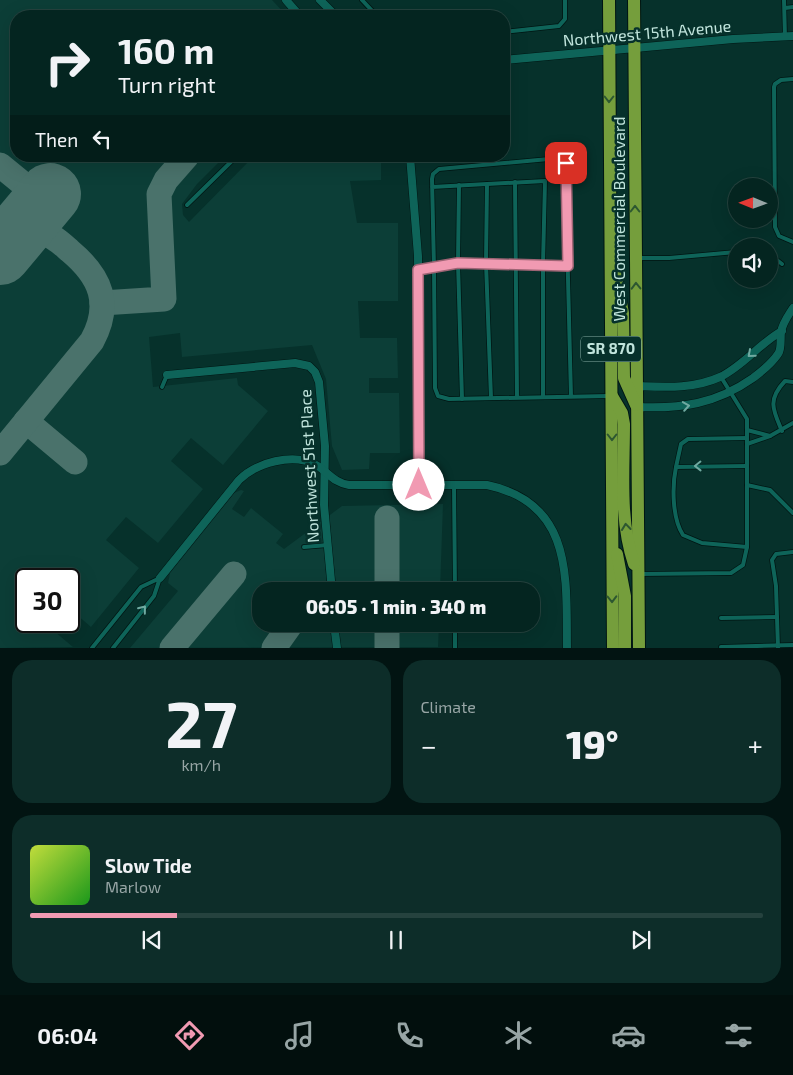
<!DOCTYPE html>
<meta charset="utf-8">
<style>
body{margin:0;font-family:"Exo 2",sans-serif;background:#0d2d29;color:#f1f3f6;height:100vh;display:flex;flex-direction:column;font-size:19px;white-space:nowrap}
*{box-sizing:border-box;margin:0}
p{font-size:16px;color:#97a5a5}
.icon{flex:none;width:28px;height:28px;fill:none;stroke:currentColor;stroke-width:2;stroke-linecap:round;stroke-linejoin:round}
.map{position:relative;height:648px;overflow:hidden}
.sheet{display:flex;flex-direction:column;gap:12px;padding:12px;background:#021412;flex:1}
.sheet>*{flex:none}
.top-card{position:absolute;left:10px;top:10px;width:500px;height:152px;border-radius:20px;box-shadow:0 5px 20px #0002,0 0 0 1px #25423e;background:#042520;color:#f1f3f6;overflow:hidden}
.needle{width:32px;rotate:271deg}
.tools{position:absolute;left:728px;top:178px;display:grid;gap:10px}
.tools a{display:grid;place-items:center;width:50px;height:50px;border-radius:50%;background:#042520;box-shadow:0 5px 20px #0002,0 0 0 1px #25423e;font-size:25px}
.speed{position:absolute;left:15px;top:568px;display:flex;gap:10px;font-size:25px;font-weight:700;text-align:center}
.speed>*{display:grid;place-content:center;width:65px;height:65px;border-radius:50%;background:#042520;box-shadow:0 5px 20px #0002,0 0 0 1px #25423e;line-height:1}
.speed .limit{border:2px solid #111;border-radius:8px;background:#fff;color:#111}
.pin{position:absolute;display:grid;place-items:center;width:42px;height:42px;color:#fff;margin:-21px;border-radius:10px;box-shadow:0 2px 8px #0006}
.me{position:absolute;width:55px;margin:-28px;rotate:0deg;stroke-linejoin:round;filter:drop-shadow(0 0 4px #0008)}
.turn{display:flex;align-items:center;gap:18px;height:105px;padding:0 25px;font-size:22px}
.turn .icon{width:65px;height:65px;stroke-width:2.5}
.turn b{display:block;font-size:35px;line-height:42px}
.then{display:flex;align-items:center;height:48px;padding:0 25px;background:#0003;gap:10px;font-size:19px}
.big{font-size:38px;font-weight:800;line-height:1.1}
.sheet .card{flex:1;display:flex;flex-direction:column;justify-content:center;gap:8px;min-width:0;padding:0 18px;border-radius:20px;background:#0d2d29}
.sheet .dial{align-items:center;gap:0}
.dial b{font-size:65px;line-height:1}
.song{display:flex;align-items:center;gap:15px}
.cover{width:60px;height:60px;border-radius:8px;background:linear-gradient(135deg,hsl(70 70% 55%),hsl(120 70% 35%))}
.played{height:5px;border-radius:2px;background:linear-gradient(90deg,#f19ab2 20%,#25423e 20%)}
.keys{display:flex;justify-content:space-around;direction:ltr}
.heat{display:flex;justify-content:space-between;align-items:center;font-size:28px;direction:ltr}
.sheet .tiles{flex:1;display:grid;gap:12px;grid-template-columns:1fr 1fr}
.card:last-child{grid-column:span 2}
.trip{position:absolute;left:252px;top:582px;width:288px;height:50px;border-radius:20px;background:#042520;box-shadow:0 5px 20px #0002,0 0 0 1px #25423e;font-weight:800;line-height:50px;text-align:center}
.tab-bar{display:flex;height:80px;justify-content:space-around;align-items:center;background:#020f0d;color:#97a5a5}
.tab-bar .icon{width:35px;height:35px}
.tab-bar .on{color:#f19ab2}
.tab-bar b{font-size:22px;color:#f1f3f6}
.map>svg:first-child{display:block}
.built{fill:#0c3e37}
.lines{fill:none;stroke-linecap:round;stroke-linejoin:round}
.taxiway{stroke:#4a726b;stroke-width:25}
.runway{stroke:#4a726b;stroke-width:62}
.service-casing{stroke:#011613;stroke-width:5.5}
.minor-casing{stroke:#011613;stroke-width:9}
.trunk-casing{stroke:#011613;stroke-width:14}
.service{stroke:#0e6459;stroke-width:4}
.minor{stroke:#0e6459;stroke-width:8}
.trunk{stroke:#759e3c;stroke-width:12}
.oneway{stroke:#2d5731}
.oneway2{stroke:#70aaa1}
.route-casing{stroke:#9d6474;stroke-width:12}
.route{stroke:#f19ab2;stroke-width:9}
.labels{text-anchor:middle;stroke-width:5;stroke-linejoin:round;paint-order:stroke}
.shield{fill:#06312b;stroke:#88aea7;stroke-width:1}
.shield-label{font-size:15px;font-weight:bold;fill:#c0e4dc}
.street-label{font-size:16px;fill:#c0e4dc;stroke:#06312b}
</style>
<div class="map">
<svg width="793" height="648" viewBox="0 0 793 648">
<rect width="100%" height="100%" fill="#06312b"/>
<g class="built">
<path d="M0,0H272L287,16H16V156H225L197,184L182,204L183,215L189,222L254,156H381V180L350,181L357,223H398V301H358L360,338H397L398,378H369V393H399L400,453H370L369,469L342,470L332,446L326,379L312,345L182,357L180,333L149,337L153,387L237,378L238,385L268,411L223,465L191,438L171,461L203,489L158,543L126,517L106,540L139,568L91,627L69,608V579H26V621H42L73,647L0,648Z"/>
<path d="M241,490L244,491L232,509L244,517L251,508L283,534L276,543L284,549L342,506L443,504L440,591H261V624H439L438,647L130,648L178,591L168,583L170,573L234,493Z"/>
</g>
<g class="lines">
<g class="taxiway">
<path d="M0,165L44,201"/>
<path d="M102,303L164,299L159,194L166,180L187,156"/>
<path d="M26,421L75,462"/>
<path d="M0,453L92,341C112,304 101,277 70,251C62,244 52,234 41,233C30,232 18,239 8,243"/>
<path d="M387,591V518"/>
<path d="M172,648L234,574"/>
<path d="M274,648L291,624"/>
<path d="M387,648V624"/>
</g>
<path class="runway" d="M0,254L50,194"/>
<g class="service-casing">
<g id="service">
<path d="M362,0L377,16"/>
<path d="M784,0L785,37"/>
<path d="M785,8L793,7"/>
<path d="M504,32L559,26L565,19V0"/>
<path d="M793,79L781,80L775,84L774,87L775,227L779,236L793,242"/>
<path d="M515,182L517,397"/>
<path d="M487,184L486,263L491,398"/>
<path d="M459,185L458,263L462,399"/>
<path d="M432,187L545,181L543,264L458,263L434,268L432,179L433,174L439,169L560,158L565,161L571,396"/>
<path d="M187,205L237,156"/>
<path d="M769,254L782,264"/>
<path d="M639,258H669L736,252"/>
<path d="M418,269L434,268L435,388L438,396L449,399L608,396"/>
<path d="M162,387L167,375"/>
<path d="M543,397V264L568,266"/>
<path d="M782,431C773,410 767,400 785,381L793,382"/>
<path d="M770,436L793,423"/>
<path d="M747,444L770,436L747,430"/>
<path d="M676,467L681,444L688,439L747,438"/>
<path d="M454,485L455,591"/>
<path d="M747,485L770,490L793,513"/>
<path d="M304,547L328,545"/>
<path d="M747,547L702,543L683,535C672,518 672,486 676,467L747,466"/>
<path d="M640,574L731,573L743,565L747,547V419L721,377"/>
<path d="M721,618L777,617"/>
<path d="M455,624V648"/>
<path d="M721,647L793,645"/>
<path d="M92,648L141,587L160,578L154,596L113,648"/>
<path d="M778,648L776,586L772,560L776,554L793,552"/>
</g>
</g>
<g class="minor-casing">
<g id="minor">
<path d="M286,0L300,16"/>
<path d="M320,0L336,16"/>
<path d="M504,60L733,39L793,36"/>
<path d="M410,156L418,256L419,485"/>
<path d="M167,375L295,363L309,366L315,372L319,382L325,446L324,505L332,591"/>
<path d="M637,386C665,387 694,389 720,377C743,366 760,343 782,331"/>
<path d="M637,407C681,409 716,404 753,378C761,372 772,363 778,354C782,349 780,339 781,332C783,322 788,316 793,308"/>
<path d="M160,578L239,480C256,463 293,452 316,465C328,472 334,483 349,485H487C574,503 566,579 567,648"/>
<path d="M334,624L337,648"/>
</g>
</g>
<g class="trunk-casing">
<g id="trunk">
<path d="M609,0L613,648"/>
<path d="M634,0L639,648"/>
<path d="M615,271L623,313L624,378L636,405"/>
<path d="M612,396L622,413L624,424C624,471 619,520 634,564"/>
<path d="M617,554L625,596V648"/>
</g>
</g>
<use href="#service" class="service"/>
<use href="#minor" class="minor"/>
<use href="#trunk" class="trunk"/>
</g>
<defs><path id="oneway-chevron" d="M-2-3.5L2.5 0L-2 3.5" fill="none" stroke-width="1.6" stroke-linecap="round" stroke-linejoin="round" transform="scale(1.25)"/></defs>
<g class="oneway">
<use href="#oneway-chevron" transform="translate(609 99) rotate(90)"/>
<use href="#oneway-chevron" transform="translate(635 209) rotate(-90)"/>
<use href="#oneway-chevron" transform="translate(636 286) rotate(-91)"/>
<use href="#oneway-chevron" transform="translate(612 437) rotate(90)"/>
<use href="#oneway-chevron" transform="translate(626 527) rotate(-96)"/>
<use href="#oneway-chevron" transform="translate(612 599) rotate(89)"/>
</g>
<g class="oneway2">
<use href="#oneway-chevron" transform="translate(751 354) rotate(139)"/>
<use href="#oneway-chevron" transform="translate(686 406) rotate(-9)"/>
<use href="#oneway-chevron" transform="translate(698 466) rotate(179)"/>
<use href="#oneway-chevron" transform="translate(143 609) rotate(-51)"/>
</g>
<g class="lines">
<g class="route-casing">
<path id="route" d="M419,485L418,270L458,263L568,266L566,163"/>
</g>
<use href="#route" class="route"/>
</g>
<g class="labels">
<rect class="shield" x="581" y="336.5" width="60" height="25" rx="4"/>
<g class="shield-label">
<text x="611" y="354">SR 870</text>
</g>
<g class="street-label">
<text transform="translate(647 33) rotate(-5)" y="6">Northwest 15th Avenue</text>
<text transform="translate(619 219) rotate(-90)" y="6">West Commercial Boulevard</text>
<text transform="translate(309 466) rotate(-93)" y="6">Northwest 51st Place</text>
</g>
</g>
</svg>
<div class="tools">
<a><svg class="needle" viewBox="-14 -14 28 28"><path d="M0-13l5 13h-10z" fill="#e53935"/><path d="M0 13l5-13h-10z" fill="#97a5a5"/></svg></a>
<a><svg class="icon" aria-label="sound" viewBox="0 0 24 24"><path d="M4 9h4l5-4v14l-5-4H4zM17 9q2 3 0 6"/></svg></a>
</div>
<div class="speed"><div class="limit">30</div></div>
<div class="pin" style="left:566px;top:163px;background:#d93025"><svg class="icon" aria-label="arrive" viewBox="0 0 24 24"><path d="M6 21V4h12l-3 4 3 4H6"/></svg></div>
<svg class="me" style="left:419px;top:485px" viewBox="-20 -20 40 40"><circle r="19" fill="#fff"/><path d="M0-13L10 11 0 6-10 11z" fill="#f19ab2"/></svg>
<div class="trip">06:05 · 1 min · 340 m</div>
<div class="top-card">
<div class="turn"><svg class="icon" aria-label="right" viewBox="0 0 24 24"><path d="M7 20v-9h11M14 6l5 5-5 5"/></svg><div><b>160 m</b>Turn right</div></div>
<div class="then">Then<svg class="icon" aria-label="left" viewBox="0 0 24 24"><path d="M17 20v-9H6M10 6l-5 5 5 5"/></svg></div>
</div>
</div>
<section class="sheet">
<div class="tiles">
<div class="card dial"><b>27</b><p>km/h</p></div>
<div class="card"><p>Climate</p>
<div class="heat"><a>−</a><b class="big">19°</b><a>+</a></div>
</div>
<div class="card">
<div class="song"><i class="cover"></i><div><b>Slow Tide</b><p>Marlow</p></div></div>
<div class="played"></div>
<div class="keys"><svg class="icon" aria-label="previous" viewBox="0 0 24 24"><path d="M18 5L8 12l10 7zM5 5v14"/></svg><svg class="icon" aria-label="pause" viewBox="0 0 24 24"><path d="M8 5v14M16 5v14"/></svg><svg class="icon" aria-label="next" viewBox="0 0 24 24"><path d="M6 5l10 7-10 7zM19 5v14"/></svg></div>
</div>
</div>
</section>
<nav class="tab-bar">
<b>06:04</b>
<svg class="icon on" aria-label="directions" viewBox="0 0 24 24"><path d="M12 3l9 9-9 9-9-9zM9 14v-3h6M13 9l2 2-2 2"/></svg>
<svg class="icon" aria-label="music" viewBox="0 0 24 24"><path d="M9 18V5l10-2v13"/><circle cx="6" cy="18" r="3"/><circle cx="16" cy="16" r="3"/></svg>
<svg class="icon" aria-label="phone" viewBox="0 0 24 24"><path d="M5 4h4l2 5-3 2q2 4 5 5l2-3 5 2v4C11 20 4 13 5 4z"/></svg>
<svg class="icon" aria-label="climate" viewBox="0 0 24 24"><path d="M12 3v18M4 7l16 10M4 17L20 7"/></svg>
<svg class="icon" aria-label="car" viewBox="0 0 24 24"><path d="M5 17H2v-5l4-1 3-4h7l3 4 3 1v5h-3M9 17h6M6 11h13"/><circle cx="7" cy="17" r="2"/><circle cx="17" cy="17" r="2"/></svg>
<svg class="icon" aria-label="filters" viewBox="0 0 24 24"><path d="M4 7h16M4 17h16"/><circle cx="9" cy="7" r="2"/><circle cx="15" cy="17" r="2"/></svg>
</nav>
